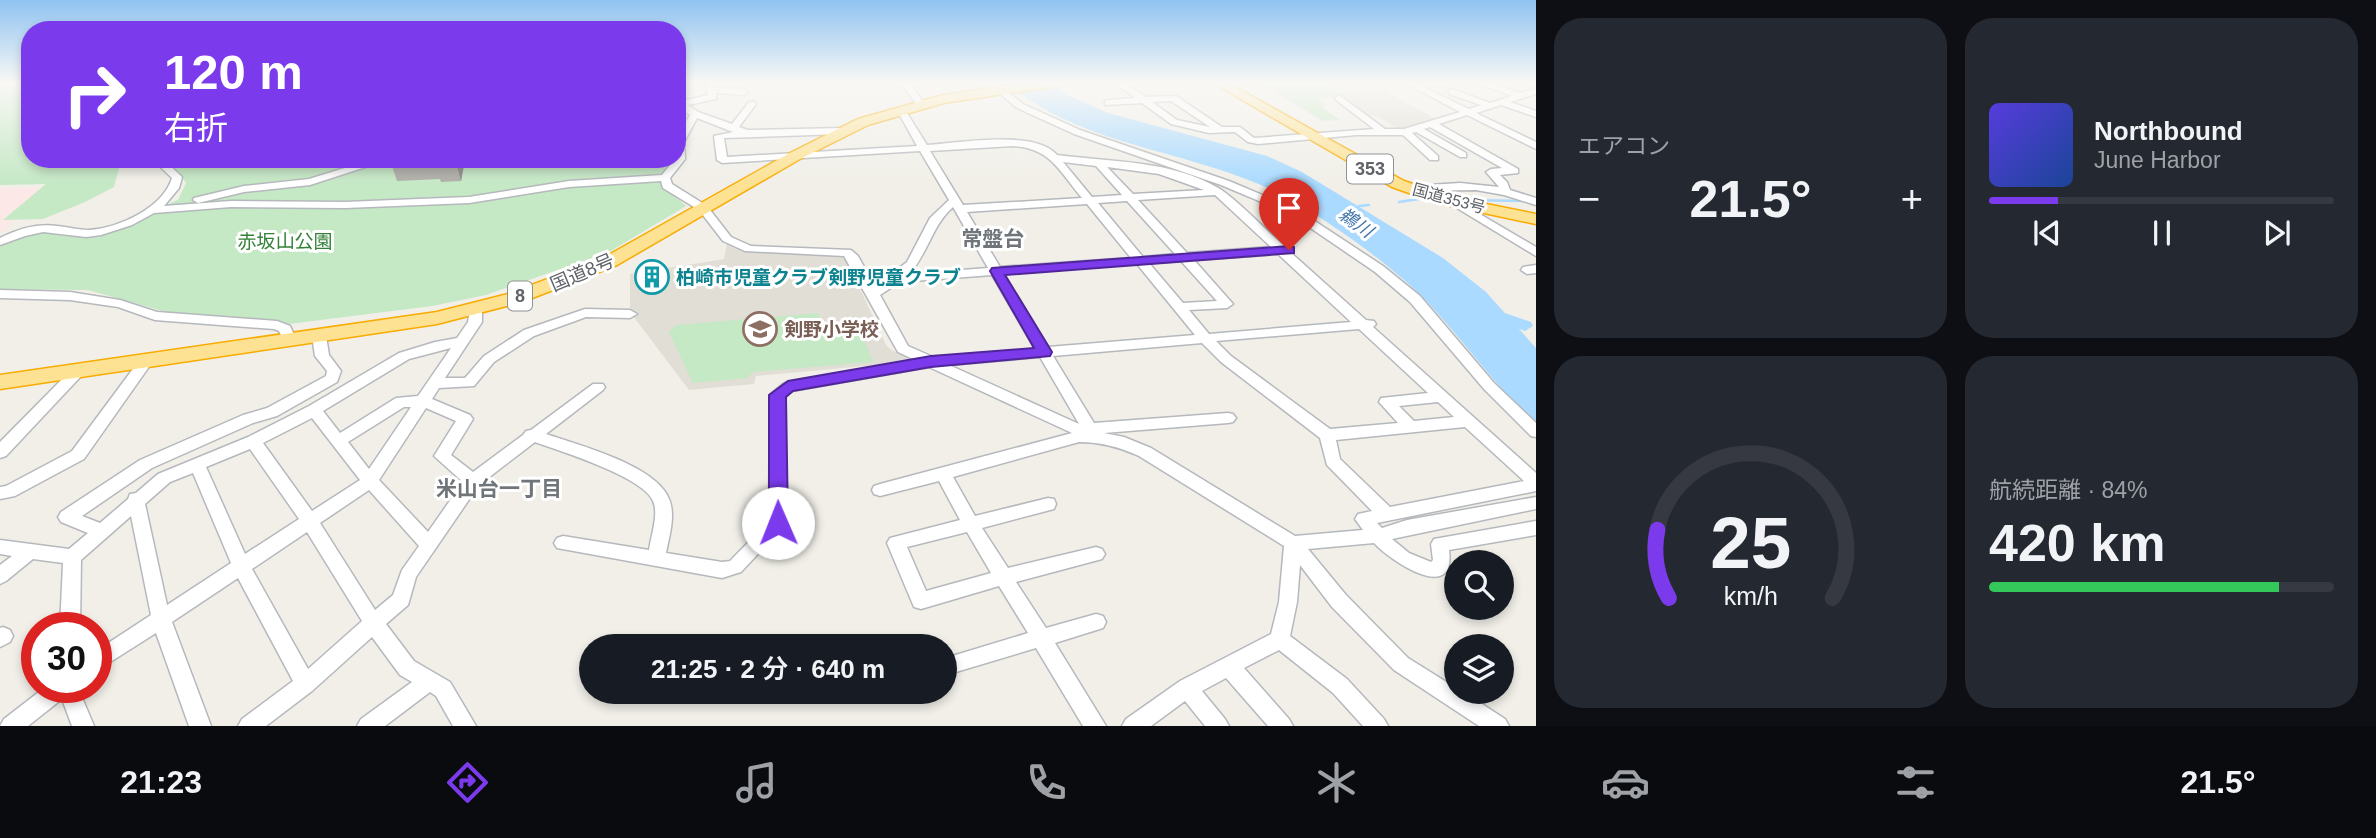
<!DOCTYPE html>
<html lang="ja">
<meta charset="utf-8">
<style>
body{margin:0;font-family:Arial,"Noto Sans JP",sans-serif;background:#242831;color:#f1f3f6;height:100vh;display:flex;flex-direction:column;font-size:26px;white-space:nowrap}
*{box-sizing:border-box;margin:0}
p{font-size:23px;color:#9ea1a6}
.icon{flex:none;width:38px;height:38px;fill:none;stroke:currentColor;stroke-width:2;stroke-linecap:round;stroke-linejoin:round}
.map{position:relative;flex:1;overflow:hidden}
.details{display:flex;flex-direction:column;gap:18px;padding:18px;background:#0d0f14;width:840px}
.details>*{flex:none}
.top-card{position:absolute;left:21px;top:21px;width:665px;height:147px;border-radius:28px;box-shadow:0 4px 10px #0003;background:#7c3aed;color:#fff;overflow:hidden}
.controls{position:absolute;left:1444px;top:550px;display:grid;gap:14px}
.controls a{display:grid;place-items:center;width:70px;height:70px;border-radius:50%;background:#171b24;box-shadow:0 4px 10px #0003;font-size:35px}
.speed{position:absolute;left:21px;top:612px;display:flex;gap:14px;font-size:35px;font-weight:700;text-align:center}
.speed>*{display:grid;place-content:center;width:91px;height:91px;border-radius:50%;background:#171b24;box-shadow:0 4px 10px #0003;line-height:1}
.speed .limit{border:10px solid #d22;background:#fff;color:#111}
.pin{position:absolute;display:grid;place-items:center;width:60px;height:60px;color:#fff;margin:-72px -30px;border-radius:50% 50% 50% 0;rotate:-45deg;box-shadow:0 0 7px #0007}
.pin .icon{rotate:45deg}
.me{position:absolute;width:77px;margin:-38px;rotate:359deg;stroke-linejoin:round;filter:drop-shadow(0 0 5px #0008)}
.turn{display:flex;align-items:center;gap:24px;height:147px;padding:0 28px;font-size:32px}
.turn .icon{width:91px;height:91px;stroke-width:2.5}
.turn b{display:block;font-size:49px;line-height:60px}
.big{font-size:52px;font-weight:600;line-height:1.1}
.details .widget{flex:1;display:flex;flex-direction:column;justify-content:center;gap:10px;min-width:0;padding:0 24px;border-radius:28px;background:#242831}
.details .dial{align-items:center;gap:0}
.dial svg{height:182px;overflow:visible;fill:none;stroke:#363941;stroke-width:7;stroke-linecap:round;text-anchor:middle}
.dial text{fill:#f1f3f6;stroke:none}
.song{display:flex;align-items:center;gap:21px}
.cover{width:84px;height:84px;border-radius:10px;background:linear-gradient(135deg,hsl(250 70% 55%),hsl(220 70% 35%))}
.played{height:7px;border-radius:4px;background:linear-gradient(90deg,#7c3aed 20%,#363941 20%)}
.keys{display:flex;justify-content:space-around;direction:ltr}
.heat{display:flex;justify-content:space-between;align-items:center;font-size:38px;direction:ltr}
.charge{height:10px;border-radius:5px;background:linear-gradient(90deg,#34c759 84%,#363941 0)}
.details .tiles{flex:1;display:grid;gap:18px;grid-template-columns:repeat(2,1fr)}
.trip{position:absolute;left:579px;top:634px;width:378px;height:70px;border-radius:35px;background:#171b24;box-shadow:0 4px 10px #0003;font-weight:600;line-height:70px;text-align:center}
.tab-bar{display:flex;height:112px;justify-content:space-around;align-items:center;background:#090b0e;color:#9ea1a6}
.tab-bar .icon{width:49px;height:49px}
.tab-bar .current{color:#7c3aed}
.tab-bar b{font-size:32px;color:#f1f3f6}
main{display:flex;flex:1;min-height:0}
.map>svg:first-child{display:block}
.education{fill:#e1ded6}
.medical{fill:#fce8e6}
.green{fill:#c5e8c5}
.water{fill:#aadaff}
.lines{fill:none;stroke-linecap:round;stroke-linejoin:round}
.stream{stroke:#aadaff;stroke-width:2.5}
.river{fill:#aadaff;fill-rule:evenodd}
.minor-casing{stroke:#b5b8bc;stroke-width:3}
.highway-casing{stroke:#f9ab00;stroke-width:3}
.minor{fill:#fff;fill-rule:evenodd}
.highway{fill:#fde293;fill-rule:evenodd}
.wall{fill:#afaea9}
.shaded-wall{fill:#8f8d8a}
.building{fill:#cccac5;stroke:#8f8d8a;stroke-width:2}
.route{fill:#7c3aed;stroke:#51269a;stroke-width:2}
.labels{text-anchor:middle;stroke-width:6;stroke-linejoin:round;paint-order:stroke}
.far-street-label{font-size:16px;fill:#5f6368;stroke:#fff}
.shield{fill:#fff;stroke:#8f9295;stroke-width:2}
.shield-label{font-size:18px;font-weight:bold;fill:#5f6368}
.far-water-label{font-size:18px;font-style:italic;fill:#4174aa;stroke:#fff}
.park-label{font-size:19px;fill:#348238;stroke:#fff}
.street-label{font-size:19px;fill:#5f6368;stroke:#fff}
.culture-label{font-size:19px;font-weight:bold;fill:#0d838f;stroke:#fff;text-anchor:start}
.education-label{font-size:19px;font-weight:bold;fill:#785e54;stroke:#fff;text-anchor:start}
.neighbourhood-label{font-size:21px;font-weight:bold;fill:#70757a;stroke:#fff}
</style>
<main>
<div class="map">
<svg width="1536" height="726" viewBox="0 0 1536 726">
<rect width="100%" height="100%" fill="#f1efe8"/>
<g class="education">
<path d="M1258,83H1402L1412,88L1384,91L1436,119L1403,131L1376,116H1365L1339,97L1320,99L1327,105L1322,107L1340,120L1323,121Z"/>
<path d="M727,243L757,252L844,254L886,345L891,350L919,361L756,376L754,384L689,390L630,312V274L724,259Z"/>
</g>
<path class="medical" d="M0,188H52L0,233Z"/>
<g class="green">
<path d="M27,83H30V159L121,161L114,187L85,202L43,219L3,220L46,184L0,185V89Z"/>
<path d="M1261,83H1318L1339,96L1318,99L1325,104L1320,107L1338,119L1323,120Z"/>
<path d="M159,159H676L671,170L663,174L664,187L686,206L609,252L486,295L432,306L289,324L224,316L170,313L88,290L0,289V247C34,218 63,240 99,235C117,232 139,221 155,213C163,208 168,203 178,200L186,183L177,170Z"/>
<path d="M818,313L822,323L856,320L873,362L753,372L747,378L693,383L669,332L676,325Z"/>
</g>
<path class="water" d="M1007,83H1053L1068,95L1108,113L1267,156L1302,172L1443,258L1486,292L1536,348V424C1497,388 1466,344 1430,305C1397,269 1337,227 1295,202C1204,149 1088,152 1007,83Z"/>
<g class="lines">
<g class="stream">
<path d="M1466,200L1526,201"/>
<path d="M1399,202L1425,198"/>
<path d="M1359,206L1369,205"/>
</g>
<path class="river" d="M1493,309L1531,322L1533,326L1525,331L1487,317L1485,314L1487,311Z"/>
<g class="minor-casing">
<g id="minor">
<path d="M0,83H13L0,88Z"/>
<path d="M708,83H717L715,88L744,89L748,92L744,95L716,93V99L688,105L698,112L732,124L749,102H755L756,104L739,127L748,130L842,128L847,131L842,134L724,138L727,157L917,146L897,110L901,107L905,110L927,145C959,143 1035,129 1057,155C1110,162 1173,160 1220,189C1241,203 1264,229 1284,246L1288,248L1289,251L1366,320L1374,321L1376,324L1373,327L1536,473V491L1377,523L1382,528L1407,520L1536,497V509L1392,539L1409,553L1431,562L1433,560L1431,544L1434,539L1536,521V535L1449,550C1456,605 1391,561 1374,543L1308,549L1346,595L1408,658L1456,688V691H1462L1505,719L1509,726H1479L1394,670L1332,607L1300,565L1297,602L1290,636L1347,679L1384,719L1388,726H1363L1333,693L1279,650L1244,668L1289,719L1293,726H1268L1226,678L1202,691L1225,719L1229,726H1205L1185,701L1151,726H1122L1126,719L1180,681L1271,634L1279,602L1284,546L1139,456C1119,447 1101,442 1079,442L953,477L975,516L1048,498L1054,499L1056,504L1054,509L982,528L1008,568L1096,547L1102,549L1105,554L1102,559L1016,582L1046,628L1096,614L1103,616L1106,622L1103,628L1055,643L1106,726H1083L1036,648L956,672L949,669L946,663L949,657L1028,633L999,586L921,609L914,607L887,543L890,538L960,520L939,481L880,496L874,494L872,490L874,486L880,484L1072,433L929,367L792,391L784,397L787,523L741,572L722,578L557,548L554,543L557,538L563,536L649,550C651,536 659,514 653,501C644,477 560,451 535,442L479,485L416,577L408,605L386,624L414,661L450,682L476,726H453L436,696L430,692L385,726H357L361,719L412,682L400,675L372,637L312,691L266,726H238L242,719L293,681L238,578L172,622L211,726H189L156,633L96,671V651L151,615L131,516L81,560L80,628H60L63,563L33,559L6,581L0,584V565L12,556L0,554V540L69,549L88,533L61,522L58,517L61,512L140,460L243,415L267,408L326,376L327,371L315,356L312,336L314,333L319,332L326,336L329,355L341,371L337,382L277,416L253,423L152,468L82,516L100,523L128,499L130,494L136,493L158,474L248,437L309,406L399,353L435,342L457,338L468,322L470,309L476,305L482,309V322L445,378H465L484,356L524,330L585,309L630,310L637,314L630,318L586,317L534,336L494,362L474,386L439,388L432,399L470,415L473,419L451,455L473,472L523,435L526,431L531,430L593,384H603L605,387L603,390L546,434C578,445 656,465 669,499C676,515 669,537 666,553L722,562L730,561L769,521L770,395L783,384L788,382L915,360L898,352L844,256L745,251L723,241L699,210L663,188L661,181L569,187L469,203L345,208L231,207L154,213L132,225L101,235L86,237L43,232L25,236L0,245V238C18,229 37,223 57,226C68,227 79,230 89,230C119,228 163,208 172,178L152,159H163L182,177L179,188L164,206L231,201L345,202L469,197L569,181L662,175L675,159H677V137L690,115L677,106V99L682,101L708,95L706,85ZM697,118L733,132L714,136L717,160L722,163L920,151L949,200L930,218L907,262L875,287L858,256L851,250L751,246L731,237L707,206L672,184L670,178L685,159L684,142ZM1013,146C1051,148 1059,171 1082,198L963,205L930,151ZM1063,162L1096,166L1122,195L1092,197ZM1107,167L1159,174L1204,190L1133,194ZM1215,195L1271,247L1187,253L1138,200ZM1127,201L1175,254L1143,257L1098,203ZM1087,204L1131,258L1000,267L967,212ZM953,207L988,268L909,274C928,254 932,225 953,207ZM1278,254L1351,322L1209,334L1189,310L1227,308L1233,304L1194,260ZM1181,261L1217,301L1183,303L1149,263ZM1137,264L1195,335L1048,347L1004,274ZM992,275L1035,349L933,357L908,346L880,295L900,282ZM1359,329L1428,393L1381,398L1379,402L1398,423L1330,429L1231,356L1216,341ZM1202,343L1221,362L1320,438L1327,465L1372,511L1358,514L1355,519L1363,530L1295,536L1151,448L1124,437L1104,433L1228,423L1233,422L1236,418L1233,414L1228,413L1094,423L1053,356ZM451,348L418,396L396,398L340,433L323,411L409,359ZM1040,357L1079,424L949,365ZM1438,402L1454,417L1414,421L1399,406ZM404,407H411L369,469L348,442ZM426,408L456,421L434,456L463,482L428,532L379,480ZM312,418L360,480L312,511L263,443ZM1465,427L1524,481L1390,507L1340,459L1336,440ZM250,449L299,519L245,554L206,467ZM193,473L231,563L167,605L145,504L170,482ZM369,490L419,546L402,570L393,595L375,610L320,523ZM307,532L362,621L308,669L252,569ZM967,532L991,573L926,591L907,547Z"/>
<path d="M901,83H909L925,104L924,106H918Z"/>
<path d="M1116,83H1125L1146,97L1176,96L1222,127H1240L1254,138L1374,129L1336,100L1335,98L1339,95L1385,129H1404L1460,112L1405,83H1415L1469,109L1481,105L1449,94V90H1455L1490,103L1512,96L1478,83H1490L1521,93L1536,88V94L1510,102L1536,111V117L1501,105L1476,113L1536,142V149L1467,115L1439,124L1518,169V173L1500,175L1507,182L1510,190L1536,198V205L1504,195L1476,190L1409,191V187L1413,186L1460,183L1499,187L1486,172L1491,169L1502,168L1430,127L1424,129L1466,153V157H1460L1416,132L1412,133L1438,156V160H1430L1403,135H1356L1258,144L1248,142L1235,132L1209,133L1171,124L1142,103L1105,105V101L1108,100L1135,98ZM1171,101L1210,127L1177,120L1152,102Z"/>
<path d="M1423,83H1455C1448,87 1430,87 1423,83Z"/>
<path d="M1000,86L1023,104L1080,130L1229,181L1298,210L1383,266L1420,296L1494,383L1536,423V437L1531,436L1484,389L1410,302L1375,272L1290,214L1221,185L1074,134L1017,108L997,91V87Z"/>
<path d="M374,159H390L310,185L244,192L198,203L193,200L194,198L244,186L309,179Z"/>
<path d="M1456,200L1536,247V256L1452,205V201Z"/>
<path d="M1536,265V273L1527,274L1521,270L1523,267Z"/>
<path d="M0,290L70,292L120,300L157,312L277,321L290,326L297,341L295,344H285L279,331L274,329L155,320L118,307L70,300L0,298Z"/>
<path d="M146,357L153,361L84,459L15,496L0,499V487L6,486L72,451L141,358Z"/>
<path d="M79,365L84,367L86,370L84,373L6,456L0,458V442L74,367Z"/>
<path d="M3,627L10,630L13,636L10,642L0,647V628Z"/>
<path d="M44,688H78L94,726H72L62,699L28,726H0L4,719Z"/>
</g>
</g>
<g class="highway-casing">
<g id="highway">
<path d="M1027,83H1057L1051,87L944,103L868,125L800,159L617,265L522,302L437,324L0,389V375L437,312L508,294L605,257L790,153L858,119L943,95Z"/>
<path d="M1213,83H1228L1404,181L1447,196L1536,214V224L1437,203L1392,187Z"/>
</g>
</g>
<use href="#minor" class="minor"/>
<use href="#highway" class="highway"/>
</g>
<path class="wall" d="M395,159L464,165L461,181L441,182L440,179L397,181L392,166Z"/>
<path class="shaded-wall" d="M458,159H462L464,165L461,181L457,166Z"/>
<path class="building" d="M395,159H458L457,166L436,167L438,163L392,166Z"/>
<linearGradient id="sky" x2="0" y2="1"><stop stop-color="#8fc3f1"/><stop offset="0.45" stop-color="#f9f8f5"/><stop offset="1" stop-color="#f9f8f5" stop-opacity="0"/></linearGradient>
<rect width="1536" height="184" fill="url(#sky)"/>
<path class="route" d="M1289,246L1294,247V253L1005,275L1052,352L1050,356L931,367L793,391L786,397L788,523L785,529L778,531L771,529L769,523V395L788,381L931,356L1034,348L990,271L992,268Z"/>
<defs>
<g id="building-ring" transform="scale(1.75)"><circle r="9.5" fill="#fff" stroke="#0f9aa8" stroke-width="1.5"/><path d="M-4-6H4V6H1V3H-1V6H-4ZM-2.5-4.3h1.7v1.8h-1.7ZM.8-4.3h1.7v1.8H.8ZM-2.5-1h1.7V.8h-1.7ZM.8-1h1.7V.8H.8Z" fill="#0f9aa8"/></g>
<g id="school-ring" transform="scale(1.75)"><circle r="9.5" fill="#fff" stroke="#8d6e63" stroke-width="1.5"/><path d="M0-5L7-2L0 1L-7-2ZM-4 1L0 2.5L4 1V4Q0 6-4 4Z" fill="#8d6e63"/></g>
</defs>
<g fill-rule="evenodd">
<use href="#building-ring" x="652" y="277"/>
<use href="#school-ring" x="760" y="329"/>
</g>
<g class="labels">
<g class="far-street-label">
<text transform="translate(1449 198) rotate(15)" y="6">国道353号</text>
</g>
<g class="shield">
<rect x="1347" y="154.5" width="46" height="29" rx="5"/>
<rect x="508" y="281.5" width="24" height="29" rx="5"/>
</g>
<g class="shield-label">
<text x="1370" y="175">353</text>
<text x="520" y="302">8</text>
</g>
<g class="far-water-label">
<text transform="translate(1356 223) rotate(35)" y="6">鵜川</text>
</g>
<g class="park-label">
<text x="285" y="248">赤坂山公園</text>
</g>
<g class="street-label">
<text transform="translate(582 272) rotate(-23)" y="7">国道8号</text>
</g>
<g class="culture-label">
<text x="676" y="284">柏崎市児童クラブ剣野児童クラブ</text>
</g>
<g class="education-label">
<text x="784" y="336">剣野小学校</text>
</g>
<g class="neighbourhood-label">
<text x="993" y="246">常盤台</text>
<text x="499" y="496">米山台一丁目</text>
</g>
</g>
</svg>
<div class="controls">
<a><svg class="icon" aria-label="search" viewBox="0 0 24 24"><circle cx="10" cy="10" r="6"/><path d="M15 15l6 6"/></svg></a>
<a><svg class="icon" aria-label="layers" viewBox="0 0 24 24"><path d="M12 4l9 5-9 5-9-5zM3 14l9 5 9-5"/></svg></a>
</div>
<div class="speed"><div class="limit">30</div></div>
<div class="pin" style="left:1289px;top:250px;background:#d93025"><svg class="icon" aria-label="arrive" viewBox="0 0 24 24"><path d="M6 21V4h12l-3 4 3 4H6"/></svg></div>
<svg class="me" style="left:778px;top:523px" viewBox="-20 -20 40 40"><circle r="19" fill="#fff"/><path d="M0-13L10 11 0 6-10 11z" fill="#7c3aed"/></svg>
<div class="trip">21:25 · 2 分 · 640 m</div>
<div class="top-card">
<div class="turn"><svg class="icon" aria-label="right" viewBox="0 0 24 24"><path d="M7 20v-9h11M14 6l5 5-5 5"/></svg><div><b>120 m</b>右折</div></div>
</div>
</div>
<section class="details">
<div class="tiles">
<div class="widget"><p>エアコン</p>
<div class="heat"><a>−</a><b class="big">21.5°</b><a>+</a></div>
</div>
<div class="widget">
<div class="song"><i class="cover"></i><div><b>Northbound</b><p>June Harbor</p></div></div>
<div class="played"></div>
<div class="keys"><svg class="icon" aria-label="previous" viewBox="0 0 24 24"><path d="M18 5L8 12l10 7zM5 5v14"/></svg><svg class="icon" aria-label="pause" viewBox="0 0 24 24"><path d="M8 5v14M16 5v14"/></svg><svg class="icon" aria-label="next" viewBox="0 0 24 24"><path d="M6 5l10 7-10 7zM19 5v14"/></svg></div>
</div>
<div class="widget dial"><svg viewBox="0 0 100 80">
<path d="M14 69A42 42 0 1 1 86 69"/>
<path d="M14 69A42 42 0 0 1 9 39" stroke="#7c3aed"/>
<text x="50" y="56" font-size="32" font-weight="700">25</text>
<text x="50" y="72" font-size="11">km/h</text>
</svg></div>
<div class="widget"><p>航続距離 · 84%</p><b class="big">420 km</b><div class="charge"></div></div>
</div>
</section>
</main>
<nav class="tab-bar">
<b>21:23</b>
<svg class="icon current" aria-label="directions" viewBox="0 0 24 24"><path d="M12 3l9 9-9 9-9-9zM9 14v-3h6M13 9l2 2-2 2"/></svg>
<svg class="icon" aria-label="music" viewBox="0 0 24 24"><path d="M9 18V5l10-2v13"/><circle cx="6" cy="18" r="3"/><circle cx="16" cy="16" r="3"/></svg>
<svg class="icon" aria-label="phone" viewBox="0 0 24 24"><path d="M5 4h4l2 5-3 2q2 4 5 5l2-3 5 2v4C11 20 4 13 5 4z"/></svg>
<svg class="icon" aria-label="climate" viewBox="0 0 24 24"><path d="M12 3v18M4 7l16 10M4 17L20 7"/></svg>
<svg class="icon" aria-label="car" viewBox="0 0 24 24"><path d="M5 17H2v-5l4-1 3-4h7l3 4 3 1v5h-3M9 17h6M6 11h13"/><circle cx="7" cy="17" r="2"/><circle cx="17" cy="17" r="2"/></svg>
<svg class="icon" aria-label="filters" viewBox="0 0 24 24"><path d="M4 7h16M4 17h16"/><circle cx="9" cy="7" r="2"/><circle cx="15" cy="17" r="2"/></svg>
<b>21.5°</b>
</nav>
